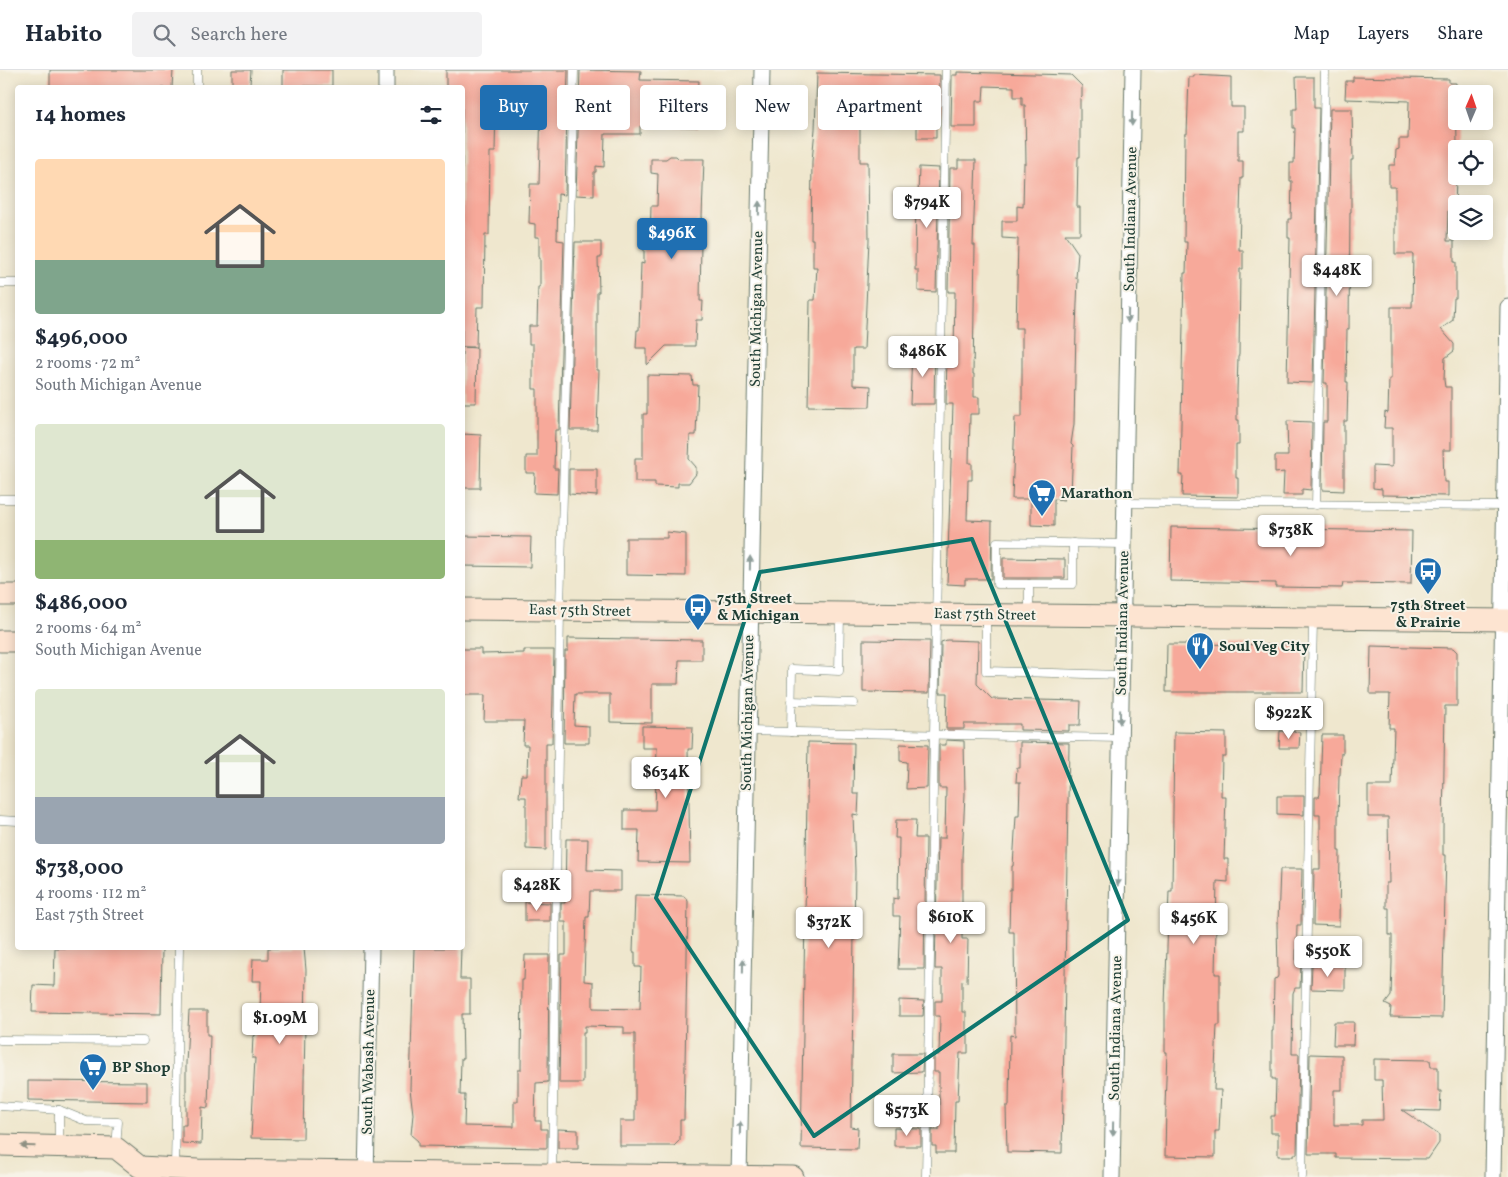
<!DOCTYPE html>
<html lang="en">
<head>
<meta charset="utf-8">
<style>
	body { margin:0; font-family:Vollkorn,serif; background:#f2f2f3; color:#1f2937; height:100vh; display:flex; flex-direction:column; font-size:19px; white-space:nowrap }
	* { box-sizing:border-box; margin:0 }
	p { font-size:16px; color:#747a83 }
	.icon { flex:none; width:28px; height:28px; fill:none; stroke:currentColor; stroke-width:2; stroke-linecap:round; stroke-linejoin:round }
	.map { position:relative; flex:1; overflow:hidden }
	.side { position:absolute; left:15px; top:15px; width:450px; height:865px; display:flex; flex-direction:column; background:#fff; border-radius:5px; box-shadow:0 2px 12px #0003 }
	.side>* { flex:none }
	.top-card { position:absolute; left:480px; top:15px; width:475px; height:45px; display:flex; gap:10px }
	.needle { width:32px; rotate:2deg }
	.buttons { position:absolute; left:1448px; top:15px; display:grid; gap:10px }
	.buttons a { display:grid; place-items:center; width:45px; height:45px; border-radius:5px; background:#fff; box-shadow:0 2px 12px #0003; font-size:25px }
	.price { position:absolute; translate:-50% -42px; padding:0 11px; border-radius:5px; background:#fff; color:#222; font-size:16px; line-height:32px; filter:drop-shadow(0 1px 2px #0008) }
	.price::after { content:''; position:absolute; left:50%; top:30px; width:15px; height:11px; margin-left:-8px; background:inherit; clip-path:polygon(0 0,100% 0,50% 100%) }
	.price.current { background:#1f6fb2; color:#fff }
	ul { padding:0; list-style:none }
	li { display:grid; align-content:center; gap:10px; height:265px; padding:0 20px }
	li span { display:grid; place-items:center; height:155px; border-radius:5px; color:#555 }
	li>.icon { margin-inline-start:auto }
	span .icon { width:90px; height:90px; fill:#fffc; stroke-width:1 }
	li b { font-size:21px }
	h2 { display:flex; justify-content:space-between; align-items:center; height:60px; padding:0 20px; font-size:21px }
	.pill { padding:0 18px; border-radius:5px; background:#fff; box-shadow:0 2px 12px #0003; font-size:18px; line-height:45px }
	.pill.current { background:#1f6fb2; color:#fff }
	header { display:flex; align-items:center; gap:30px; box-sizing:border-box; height:70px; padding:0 25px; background:#fff; border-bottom:1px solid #e0e1e3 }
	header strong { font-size:24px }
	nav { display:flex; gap:28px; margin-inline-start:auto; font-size:18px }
	.search { width:350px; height:45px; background:#f2f2f3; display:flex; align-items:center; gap:12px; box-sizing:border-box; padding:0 18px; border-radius:5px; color:#747a83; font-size:19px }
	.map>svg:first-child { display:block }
	.building { fill:#f7a99a }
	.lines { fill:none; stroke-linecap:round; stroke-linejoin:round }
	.lane-casing { stroke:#68786a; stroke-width:9 }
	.street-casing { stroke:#68786a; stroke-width:17 }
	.secondary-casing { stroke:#68786a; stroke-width:23 }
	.lane { stroke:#fff; stroke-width:8 }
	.street { stroke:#fff; stroke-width:15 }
	.secondary { stroke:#fde4d1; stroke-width:21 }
	.oneway { fill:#8f9e9a }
	.oneway2 { fill:#8e9082 }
	.marked { fill:none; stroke:#0f766e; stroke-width:4; stroke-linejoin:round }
	.labels { text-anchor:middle; stroke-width:4; stroke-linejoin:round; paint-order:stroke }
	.street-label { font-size:15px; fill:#1f3d34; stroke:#f7f3e8 }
	.poi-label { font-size:15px; font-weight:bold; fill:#1f3d34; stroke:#f7f3e8; text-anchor:start }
</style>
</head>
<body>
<header>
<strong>Habito</strong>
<div class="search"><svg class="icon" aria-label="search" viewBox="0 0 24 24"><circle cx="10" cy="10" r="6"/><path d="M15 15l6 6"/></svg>Search here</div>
<nav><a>Map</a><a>Layers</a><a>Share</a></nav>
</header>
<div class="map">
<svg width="1508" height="1107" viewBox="0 0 1508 1107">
	<rect width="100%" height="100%" fill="#f7f3e8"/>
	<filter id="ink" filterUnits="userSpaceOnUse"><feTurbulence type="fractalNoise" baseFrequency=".02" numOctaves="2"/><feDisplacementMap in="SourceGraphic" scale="10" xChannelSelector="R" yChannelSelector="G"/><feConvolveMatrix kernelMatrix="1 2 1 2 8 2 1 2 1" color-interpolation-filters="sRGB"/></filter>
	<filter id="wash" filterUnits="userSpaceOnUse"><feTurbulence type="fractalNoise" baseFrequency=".0096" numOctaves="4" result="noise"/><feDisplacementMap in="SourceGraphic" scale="20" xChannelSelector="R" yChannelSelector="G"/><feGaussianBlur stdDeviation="1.12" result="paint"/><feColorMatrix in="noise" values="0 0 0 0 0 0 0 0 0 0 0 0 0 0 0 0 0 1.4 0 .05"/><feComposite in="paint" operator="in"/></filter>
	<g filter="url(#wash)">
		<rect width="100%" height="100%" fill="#efe7ce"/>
		<g id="blocks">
			<g class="building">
				<path d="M50,0H173L172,18H50Z"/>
				<path d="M232,0H251L250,14H232Z"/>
				<rect x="283" y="0" width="49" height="16"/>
				<path d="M446,0H568L565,125L558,124L557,170L564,171L559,360H555L554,399H558L557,424L534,423L535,403H526V386H537V319H533V274H529V256H537L538,217H540V188H539V167H535V154L529,153L530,114H539L541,33H531V26H498V32H496L495,82H490L489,165H485L484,237H477L476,277H462V18H446Z"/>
				<path d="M580,0L641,1L640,10L699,11L698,25L714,26L713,42H698V57L640,56V64H605L604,97L596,96V102H594V126L576,125Z"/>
				<path d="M957,2L1071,5L1082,16V26L1080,28V87H1078L1077,137H1080V164H1065L1078,183L1076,208H1078L1076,259L1074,354L1071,374L1073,376L1071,423H1064V430L1054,429V456L1031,455V429H1012L1015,347H1022V258H1016L1018,169L1002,168V151H1017V136L1023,137L1024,93H1026L1025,35H1022V27H1014V17L984,16L983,31H976V57H951L952,5H957Z"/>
				<path d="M817,3L940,5L939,57H936V68H917V35H910V29H874V34H860V92H868L869,170L864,279H853V315L871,316L870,337L808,336L810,230H815L817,197H813V169H811L812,91L815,59Z"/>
				<path d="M1194,5L1231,7V37H1244V61H1238V91H1243V108H1241L1239,180H1243V199H1240L1239,285L1238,287L1237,321V350H1239V375H1236V408H1238V427L1182,426L1183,405H1180L1184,203H1186L1187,172H1184L1185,64H1187L1189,7H1194Z"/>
				<path d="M1296,7H1314V38H1319L1313,313L1287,312L1290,168H1288V149H1291L1292,111H1290V93H1294L1295,58H1293V39H1297Z"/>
				<path d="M1353,7L1449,9V13H1456L1457,75L1455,140H1448L1447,171H1454V192H1456V228H1454L1453,250L1441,259L1454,274V281L1445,288L1444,310L1445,317H1451V380H1443L1444,412H1448V426L1382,425V419L1373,418V396L1392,397V358H1384L1385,342L1388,343L1389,309H1391V237H1412L1413,184H1395V117H1389V95H1395L1396,80L1399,79V69H1408L1409,31L1345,29L1346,11H1353Z"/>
				<path d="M1330,39H1352L1353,90H1351V142H1350L1349,259H1347L1346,312H1348L1347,351H1344V421L1322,420L1323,352H1327V313H1324Z"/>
				<path d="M670,86H676L679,89H704L702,147L672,172L701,173L700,231H703L702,250H696L695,276H666L647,295V278H636L637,260H639L641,193L644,194V172H650L651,136H657L658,104L651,103V89H666Z"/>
				<path d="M958,90H976L973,175H975L973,304H974V327H979V344H970L969,393H972V410H968L967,450L992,451L991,509H965V515L947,514L953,334H946L947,282H954L955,222H948L950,98H958Z"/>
				<path d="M919,97L939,98L936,222L918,221V200H915L916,126H918Z"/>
				<path d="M575,172H601V188H598L599,222H597V300H599L597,360H570Z"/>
				<path d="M462,277L477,278L476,333H462Z"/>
				<path d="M912,281H935L934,334H910Z"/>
				<path d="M647,305L692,306L693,315H698L696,365H690L689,389L696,397V404L689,413H678V417L655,416V412H635V388H643V344H647Z"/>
				<path d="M1287,351L1312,352L1311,420L1302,419V425H1283L1284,402L1275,403V386H1288Z"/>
				<path d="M462,364L481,365L480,418H462Z"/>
				<path d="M569,399H597V426L569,424Z"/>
				<path d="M1171,457L1412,461L1411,514L1343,513L1342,518L1276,517V513L1170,511Z"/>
				<path d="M667,462L686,464V506L626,505V468H667Z"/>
				<path d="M462,466L531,467L530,497L462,496Z"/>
				<path d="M1003,488L1065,489V508H1003Z"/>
				<path d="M568,568L702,570V590H679L678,614H652V653L610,652V624H575L574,655L589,656V673H564L565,581H568Z"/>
				<path d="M863,570L930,571L929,623L863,622Z"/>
				<path d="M947,570L978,571L977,614L992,629L1081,631L1080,655H1069V661L1020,660V654H964V659H946L947,623H940L941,572Z"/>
				<path d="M1167,574L1304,575L1303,622H1166Z"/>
				<path d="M1371,576L1453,578L1457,582V636H1445L1443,759V785H1446L1442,948L1390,947L1391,937L1385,934L1391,926L1392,892V865H1389V838H1386V813H1389L1388,747H1368V716H1392L1394,658H1389L1390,624H1370Z"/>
				<path d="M462,579H481V584L524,583V580H554L552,673H546V780L526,779V727H519L521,705H527L528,675H523L524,651H484L485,625H462Z"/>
				<path d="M642,656L693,657L692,679H688L690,793L638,792L639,760H624V740H655L657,678H642Z"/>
				<path d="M1280,661L1300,662L1299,678H1279Z"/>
				<path d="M1174,662L1226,663V687H1222L1221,726H1226L1224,789H1228V812L1217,811L1215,904H1220V955H1217L1214,1020H1221L1219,1061H1215V1087L1165,1086L1166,1036H1165L1167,982H1165V935L1169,821H1172Z"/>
				<path d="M1322,665H1343V683H1341L1340,705H1339L1338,753V781H1340L1339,856L1313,855L1314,799H1320V745H1315V727H1319L1320,724Z"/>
				<path d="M946,670L964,671L965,724L962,787V869H968L967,912L962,911V942H966V965H968V983H960L958,1031H955L954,1083H936V1076H932V1060H939V1002H934V985H939L940,946H935V931H942V899H935L938,768H945L946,718H939V675H946Z"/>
				<path d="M808,672L854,673L853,724H859L858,745L853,744L855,801L851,1057L858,1058L857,1079L801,1078Z"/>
				<path d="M1020,672L1069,673L1062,1083L1007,1082L1006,1036H1009L1010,965L1015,966L1014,862H1009L1010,819H1012V796H1013L1016,746H1019L1020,712H1016L1017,698H1020Z"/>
				<path d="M900,674L928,675L927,718L906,719L907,692L900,691Z"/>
				<path d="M1277,726H1304V745L1277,744Z"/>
				<path d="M896,750H916L915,768H926L924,899H898L900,846H893V828L898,829L899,768H895Z"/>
				<path d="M566,769H588L587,800L621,801V821H590L589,847H586L584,911L593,912V938L640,939L641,897H635V882H633L635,825L684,826L688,831L684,1050H680V1070L674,1076H620V1051H635V964H624V957L585,956V963H583V1013H559L561,885H566V852H561V833H565Z"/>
				<path d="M1280,799H1302L1301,855H1297L1296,895H1301L1300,918H1295L1293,923L1292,984H1299L1297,1084H1294V1086H1278V1063H1271V1046H1275L1276,1009H1272V961H1273L1274,909L1277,908L1278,906L1277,852H1278Z"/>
				<path d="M525,832L550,833V851H525Z"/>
				<path d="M55,878H162L161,944L32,942L33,915L54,916Z"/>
				<path d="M268,878H304L306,900L303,1069L251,1068L255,988H252L253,966H255L256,940H260L261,911H252L253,889H268Z"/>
				<path d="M414,878H461L460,909H470V944H462L463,989H461L460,1025H465L464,1056L514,1057V1031H518V1000H521L522,910H524L525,885H549L548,1012L536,1013L535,1051H541V1059H547V1078L418,1076V1071L411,1065L413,1044L410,1019Z"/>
				<path d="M1312,895L1345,896V920L1311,919Z"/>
				<path d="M899,930L924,931L923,946H899Z"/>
				<path d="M189,941H207V965H210L208,1038L202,1037L201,1074L182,1073V1055H186V993Z"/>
				<path d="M1334,952H1354L1353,975H1333Z"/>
				<path d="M893,984H923L922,1002L893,1003Z"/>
				<path d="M1310,984L1342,985V1020H1334V1055H1362V1050H1383L1382,1010H1374V989L1430,990L1431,997H1438V1021H1441L1440,1041L1402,1040L1439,1065V1073L1428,1089L1336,1088V1084H1308Z"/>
				<path d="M28,1011L147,1012V1032L28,1030Z"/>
				<path d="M894,1058L921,1059V1076H894Z"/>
				<path d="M558,1059L578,1060V1078H558Z"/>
			</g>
		</g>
	</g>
	<g filter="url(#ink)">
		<use href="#blocks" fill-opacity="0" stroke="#68786a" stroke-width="1"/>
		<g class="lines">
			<g class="lane-casing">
				<g id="lane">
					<path d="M197,18V0"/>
					<path d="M0,213H18"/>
					<path d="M0,429H18"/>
					<path d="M1124,433L1507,436"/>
					<path d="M1316,435L1325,0"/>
					<path d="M1029,514H1073V473"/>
					<path d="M1029,545V514H997V472L1123,474"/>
					<path d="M986,546V601L1121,605"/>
					<path d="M791,631L854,633"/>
					<path d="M747,661L1120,668"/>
					<path d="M791,662L792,599L839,601L840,545"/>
					<path d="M0,750L18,751"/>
					<path d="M0,970L143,971"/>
					<path d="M0,1036L59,1040L86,1051L118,1052L116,1078"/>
					<path d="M59,1040V1075"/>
					<path d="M175,1098L179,878"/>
					<path d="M552,1103L560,539L574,0"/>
					<path d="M926,1107L946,0"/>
					<path d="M1302,1107L1313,550"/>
				</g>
			</g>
			<g class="street-casing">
				<g id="street">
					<path d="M386,18V0"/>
					<path d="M366,1107L371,878"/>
					<path d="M739,1107L762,0"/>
					<path d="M1112,1107L1133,0"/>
					<path d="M1493,1107L1508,237"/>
				</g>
			</g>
			<g class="secondary-casing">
				<g id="secondary">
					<path d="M0,525H18"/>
					<path d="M462,539L1508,550"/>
					<path d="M0,571H18"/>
					<path d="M0,1075L116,1078L140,1097L198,1100L793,1107"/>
				</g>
			</g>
			<use href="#lane" class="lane"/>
			<use href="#street" class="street"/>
			<use href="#secondary" class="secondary"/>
		</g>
		<defs><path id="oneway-solid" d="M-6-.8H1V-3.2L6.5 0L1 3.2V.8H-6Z" transform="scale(1.25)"/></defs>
		<g class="oneway">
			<use href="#oneway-solid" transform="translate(1132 49) rotate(91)"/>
			<use href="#oneway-solid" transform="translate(759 138) rotate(-89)"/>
			<use href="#oneway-solid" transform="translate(1128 246) rotate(91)"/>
			<use href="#oneway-solid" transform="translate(750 493) rotate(-89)"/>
			<use href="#oneway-solid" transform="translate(1120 647) rotate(91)"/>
			<use href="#oneway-solid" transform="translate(1118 809) rotate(91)"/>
			<use href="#oneway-solid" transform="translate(743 896) rotate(-89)"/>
			<use href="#oneway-solid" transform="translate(740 1058) rotate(-89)"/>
			<use href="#oneway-solid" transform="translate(1113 1059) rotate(91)"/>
		</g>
		<use class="oneway2" href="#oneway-solid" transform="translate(28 1076) rotate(-179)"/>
	</g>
	<path class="marked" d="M972,469L1128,850L814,1066L656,828L760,502Z"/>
	<defs>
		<g id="supermarket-pin" transform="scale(1.4375)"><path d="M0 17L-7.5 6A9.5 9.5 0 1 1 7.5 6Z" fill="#1f6fb2" stroke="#f7f3e8"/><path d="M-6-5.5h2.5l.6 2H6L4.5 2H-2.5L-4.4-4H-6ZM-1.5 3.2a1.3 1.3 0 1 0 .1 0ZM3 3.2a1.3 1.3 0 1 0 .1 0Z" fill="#fff"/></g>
		<g id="bus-pin" transform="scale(1.4375)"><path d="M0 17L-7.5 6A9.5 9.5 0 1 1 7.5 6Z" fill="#1f6fb2" stroke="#f7f3e8"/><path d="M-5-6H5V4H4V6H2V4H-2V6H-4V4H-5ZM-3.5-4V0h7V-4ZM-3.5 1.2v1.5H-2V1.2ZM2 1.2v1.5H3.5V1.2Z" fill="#fff"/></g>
		<g id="restaurant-pin" transform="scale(1.4375)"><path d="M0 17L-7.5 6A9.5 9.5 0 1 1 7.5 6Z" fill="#1f6fb2" stroke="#f7f3e8"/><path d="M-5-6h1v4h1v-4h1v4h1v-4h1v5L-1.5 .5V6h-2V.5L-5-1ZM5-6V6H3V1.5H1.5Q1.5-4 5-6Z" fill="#fff"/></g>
	</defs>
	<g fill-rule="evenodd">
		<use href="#supermarket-pin" x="1042" y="423"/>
		<use href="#bus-pin" x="1428" y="501"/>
		<use href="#bus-pin" x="698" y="537"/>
		<use href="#restaurant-pin" x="1200" y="576"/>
		<use href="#supermarket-pin" x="93" y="997"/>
	</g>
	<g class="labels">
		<g class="street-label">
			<text transform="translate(1130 149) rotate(-89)" y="5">South Indiana Avenue</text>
			<text transform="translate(756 239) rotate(-89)" y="5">South Michigan Avenue</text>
			<text transform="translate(580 540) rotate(1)" y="5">East 75th Street</text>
			<text transform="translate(985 544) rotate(1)" y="5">East 75th Street</text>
			<text transform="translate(1122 553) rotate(-89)" y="5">South Indiana Avenue</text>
			<text transform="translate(747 643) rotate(-89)" y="5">South Michigan Avenue</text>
			<text transform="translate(1115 958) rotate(-89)" y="5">South Indiana Avenue</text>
			<text transform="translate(368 992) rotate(-89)" y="5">South Wabash Avenue</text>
		</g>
		<g class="poi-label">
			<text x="1061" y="428">Marathon</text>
			<text x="717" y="533">75th Street<tspan x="717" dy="17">&amp; Michigan</tspan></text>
			<text x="1428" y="540" text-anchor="middle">75th Street<tspan x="1428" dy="17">&amp; Prairie</tspan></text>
			<text x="1219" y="581">Soul Veg City</text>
			<text x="112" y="1002">BP Shop</text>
		</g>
	</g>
</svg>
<div class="buttons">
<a><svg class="needle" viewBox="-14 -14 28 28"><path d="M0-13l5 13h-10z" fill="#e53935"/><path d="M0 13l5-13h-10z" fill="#747a83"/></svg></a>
<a><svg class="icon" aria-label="locate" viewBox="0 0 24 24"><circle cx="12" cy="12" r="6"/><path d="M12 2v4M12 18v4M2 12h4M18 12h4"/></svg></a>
<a><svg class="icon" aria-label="layers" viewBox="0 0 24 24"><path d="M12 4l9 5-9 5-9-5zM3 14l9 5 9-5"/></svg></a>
</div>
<b class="price" style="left:927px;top:159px">$794K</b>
<b class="price current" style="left:672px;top:190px">$496K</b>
<b class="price" style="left:1337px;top:227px">$448K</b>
<b class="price" style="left:923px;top:308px">$486K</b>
<b class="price" style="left:1291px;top:487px">$738K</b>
<b class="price" style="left:1289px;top:670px">$922K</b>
<b class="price" style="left:666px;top:729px">$634K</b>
<b class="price" style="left:537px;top:842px">$428K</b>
<b class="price" style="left:951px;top:874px">$610K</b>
<b class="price" style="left:1194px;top:875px">$456K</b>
<b class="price" style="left:829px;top:879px">$372K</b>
<b class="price" style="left:1328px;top:908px">$550K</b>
<b class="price" style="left:280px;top:975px">$1.09M</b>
<b class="price" style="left:907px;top:1067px">$573K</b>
<div class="top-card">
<a class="pill current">Buy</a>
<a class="pill">Rent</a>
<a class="pill">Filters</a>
<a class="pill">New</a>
<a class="pill">Apartment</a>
</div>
<section class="side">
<h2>14 homes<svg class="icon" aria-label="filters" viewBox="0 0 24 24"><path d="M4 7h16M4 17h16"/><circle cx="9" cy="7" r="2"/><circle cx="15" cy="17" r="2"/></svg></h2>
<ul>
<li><span style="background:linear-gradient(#ffd9b3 65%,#7fa58c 0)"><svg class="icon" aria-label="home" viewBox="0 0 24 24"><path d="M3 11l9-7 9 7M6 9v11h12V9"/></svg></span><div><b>$496,000</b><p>2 rooms · 72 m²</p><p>South Michigan Avenue</p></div></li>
<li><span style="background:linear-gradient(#dfe7d0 75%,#8fb573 0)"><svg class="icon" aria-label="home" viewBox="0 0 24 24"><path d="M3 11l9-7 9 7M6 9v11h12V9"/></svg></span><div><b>$486,000</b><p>2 rooms · 64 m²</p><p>South Michigan Avenue</p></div></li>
<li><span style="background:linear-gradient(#dfe7d0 70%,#9aa5b1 0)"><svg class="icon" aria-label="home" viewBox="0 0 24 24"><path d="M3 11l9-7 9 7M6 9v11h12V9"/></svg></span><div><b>$738,000</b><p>4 rooms · 112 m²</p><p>East 75th Street</p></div></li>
</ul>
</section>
</div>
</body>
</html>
